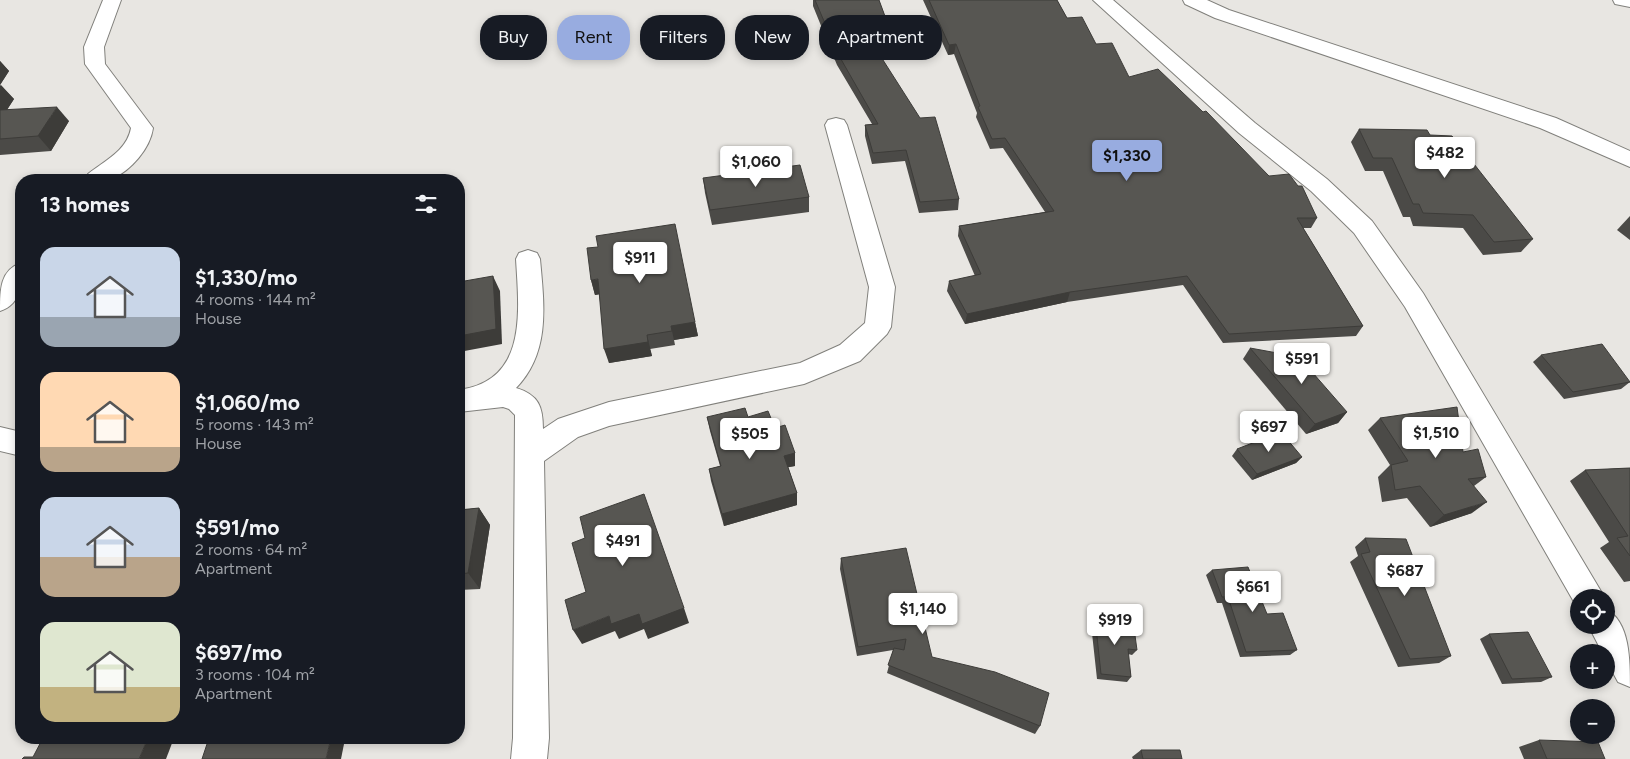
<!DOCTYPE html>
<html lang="en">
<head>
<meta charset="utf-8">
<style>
	body { margin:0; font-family:Figtree,sans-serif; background:#242831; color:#f1f3f6; height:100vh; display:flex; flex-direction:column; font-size:19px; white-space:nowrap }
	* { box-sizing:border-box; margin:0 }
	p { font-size:16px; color:#9ea1a6 }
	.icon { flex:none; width:28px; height:28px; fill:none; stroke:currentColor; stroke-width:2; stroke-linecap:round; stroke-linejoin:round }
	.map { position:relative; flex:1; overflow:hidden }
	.panel { position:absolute; left:15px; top:174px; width:450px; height:570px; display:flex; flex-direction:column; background:#171b24; border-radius:20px; box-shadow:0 2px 8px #0003 }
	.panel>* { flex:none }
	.hud { position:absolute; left:480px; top:15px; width:475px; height:45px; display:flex; gap:10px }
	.tools { position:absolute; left:1570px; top:589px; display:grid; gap:10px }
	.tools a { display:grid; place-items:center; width:45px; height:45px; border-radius:50%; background:#171b24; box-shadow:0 2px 8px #0003; font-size:25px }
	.price { position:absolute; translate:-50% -42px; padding:0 11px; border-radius:5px; background:#fff; color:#222; font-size:16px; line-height:32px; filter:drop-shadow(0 1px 2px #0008) }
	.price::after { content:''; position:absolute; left:50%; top:30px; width:15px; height:11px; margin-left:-8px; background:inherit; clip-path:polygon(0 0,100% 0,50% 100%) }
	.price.on { background:#98ace0; color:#111 }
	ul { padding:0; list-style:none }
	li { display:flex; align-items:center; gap:15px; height:125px; padding:0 25px }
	li span { display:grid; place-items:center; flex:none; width:140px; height:100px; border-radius:15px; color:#555 }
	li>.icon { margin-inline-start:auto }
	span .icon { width:60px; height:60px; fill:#fffc; stroke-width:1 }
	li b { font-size:21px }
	h2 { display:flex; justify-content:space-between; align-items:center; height:60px; padding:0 25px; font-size:21px }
	.tag { padding:0 18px; border-radius:20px; background:#171b24; box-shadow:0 2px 8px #0003; font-size:18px; line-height:45px }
	.tag.on { background:#98ace0; color:#111 }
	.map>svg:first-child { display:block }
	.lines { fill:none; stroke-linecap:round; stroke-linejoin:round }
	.street-casing { stroke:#81807c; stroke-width:2 }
	.street { fill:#fff; fill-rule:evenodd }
	.wall { fill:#4b4a47 }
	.shaded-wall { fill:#3d3c39 }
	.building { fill:#575652; stroke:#3d3c39 }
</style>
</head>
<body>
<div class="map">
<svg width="1630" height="759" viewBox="0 0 1630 759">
	<rect width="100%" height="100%" fill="#e8e6e2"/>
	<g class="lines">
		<g class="street-casing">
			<g id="street">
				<path d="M103,0H121L104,47L105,64L153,128C150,149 131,170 112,179C105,182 92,180 85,180L88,174C104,161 127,151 131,128L85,64L84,47Z"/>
				<path d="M1093,0H1113L1255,123L1327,179L1372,221L1423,293L1605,598H1579L1578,609L1405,307L1354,233L1311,191L1239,133Z"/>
				<path d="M1183,0H1207L1229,10L1556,118L1630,151V167L1540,128L1215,18L1185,4Z"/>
				<path d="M1613,0H1630V7L1615,4Z"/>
				<path d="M836,118L844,120L847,125L895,287L891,327L887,334L860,361L804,384L609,426L578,437L544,461L549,738L547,759H511L513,738L515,415L509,409L503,407L459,412V390C528,381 519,311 516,259L519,253L528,250L537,253L540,259C544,304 551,352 516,388C539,395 543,407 543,429L558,419L609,402L800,363L840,345L865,323L869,287L825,125L828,120Z"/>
				<path d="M21,263C22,282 22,304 0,311C0,290 0,270 21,263Z"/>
				<path d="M0,427L21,432V456L0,451Z"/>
				<path d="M1606,609C1630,622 1630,660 1630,687L1618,682L1606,660V652H1602L1588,625H1606Z"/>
			</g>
		</g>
		<use href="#street" class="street"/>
	</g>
	<g class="wall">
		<path d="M813,0H879L886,19L885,30L866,34L959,199L958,210L919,213L905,161L872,164L865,136V125L872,124L837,65L813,6Z"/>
		<path d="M923,0H1057L1067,18L1096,44L1129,77L1269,176L1317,218L1311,228H1303L1363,326L1356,336L1223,343L1183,285L1067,302L965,324L947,291L949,281L975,276L958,236L959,226L1045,212L1003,148L990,149L976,117L977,113L954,54L948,55Z"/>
		<path d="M0,61L9,71L0,85L14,99L7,110L69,121L51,151L0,155Z"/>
		<path d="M1359,129L1533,239L1521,252L1483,255L1463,228L1413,226L1410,217H1403L1383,171H1365L1351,142Z"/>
		<path d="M703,178L809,197V212L712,225L705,193Z"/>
		<path d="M1630,216V240L1617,230Z"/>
		<path d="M591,280L695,322L698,336L674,340L675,345L650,349L652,356L609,363L599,294L595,295Z"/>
		<path d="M1250,348L1347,412L1338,423L1306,434L1243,359Z"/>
		<path d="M1541,355L1630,382L1621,389L1564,399L1533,362Z"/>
		<path d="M707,417H748L775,428L795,453V466L788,467L797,493V505L724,526L711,481L709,469L720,466L710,431Z"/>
		<path d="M1380,418L1463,452L1486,477L1474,486L1472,513L1430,527L1407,498L1382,502L1378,477L1390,465L1368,430Z"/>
		<path d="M1237,449L1302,457L1296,463L1252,480L1232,456Z"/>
		<path d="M1630,468V581L1624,582L1600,548L1609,542L1570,481L1585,470Z"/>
		<path d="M459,508L460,510L479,508L490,525L480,589L459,590Z"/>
		<path d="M1365,538L1451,656L1439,663L1398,667L1350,562L1358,556L1355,547Z"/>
		<path d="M841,558L932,657L1040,726L1035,734L887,673L893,650L857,656L840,569Z"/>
		<path d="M1212,570L1267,614L1297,650L1290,655L1240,657L1222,603H1217L1206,575Z"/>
		<path d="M1095,618L1137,650L1132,655L1128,654L1131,677L1127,682L1097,679L1091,624Z"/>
		<path d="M1489,634L1552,677L1541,682L1502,684L1480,639Z"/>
		<path d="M209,738H369V742L344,744Z"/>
		<path d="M1539,740L1605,759H1524L1519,747Z"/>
		<path d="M1141,750L1182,759H1133L1132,757Z"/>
	</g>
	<g class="shaded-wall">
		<path d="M886,19L885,30L859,35L860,24Z"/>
		<path d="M956,44L954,54L948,55L949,45Z"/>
		<path d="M0,61L9,71L0,85Z"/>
		<path d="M1,85L14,99L0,120V86Z"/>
		<path d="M57,107L69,121L51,151L38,136Z"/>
		<path d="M493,276L500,291L502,344L459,352V336Z"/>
		<path d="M598,279L602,294L595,295L591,280Z"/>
		<path d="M1070,292L1067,302L965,324L967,314Z"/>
		<path d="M695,322L698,336L674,340L675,345L671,326Z"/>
		<path d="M647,335L652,356L609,363L604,349Z"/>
		<path d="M1347,412L1338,423L1306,434L1315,424Z"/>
		<path d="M795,453V466L784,468V456Z"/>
		<path d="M1302,457L1296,463L1252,480L1257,474Z"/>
		<path d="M797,493V505L724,526L722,514Z"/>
		<path d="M1487,502L1472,513L1430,527L1444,515Z"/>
		<path d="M479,508L490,525L480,589L468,573Z"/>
		<path d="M684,608L689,623L648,639L644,629L619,639L615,631L582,644L573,630L609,616L639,614Z"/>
		<path d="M148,738H174L166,759H139Z"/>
		<path d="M331,738H333L344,744L341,759H326Z"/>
		<path d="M362,738H369V742Z"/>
	</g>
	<g class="building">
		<path d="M815,0H879L886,19L860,24L920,118L935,117L959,199L920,202L906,150L873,153L865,125L878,124L838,54Z"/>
		<path d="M929,0H1057L1067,18L1082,17L1096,44L1112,43L1129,77L1158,69L1203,112L1206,111L1269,176L1289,174L1298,186H1302L1317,218H1297L1363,326L1229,334L1187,276L1070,292L967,314L949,281L981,274L959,226L1054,211L1005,138L992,139L978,107L980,106L956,44L949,45Z"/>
		<path d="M57,107L38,136L0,139V110Z"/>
		<path d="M1359,129L1427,130L1430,135L1452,136L1533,239L1494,242L1473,215L1423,213L1419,204H1413L1392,158H1373Z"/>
		<path d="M800,165L809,197L710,210L703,178Z"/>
		<path d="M675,224L695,322L671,326L672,331L647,335L648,342L604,349L598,279L591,280L587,248L598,247L596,236Z"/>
		<path d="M493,276L496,329L459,336V282Z"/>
		<path d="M1602,344L1630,382L1573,392L1541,355Z"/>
		<path d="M1250,348L1299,357L1347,412L1315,424Z"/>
		<path d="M1457,407L1463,452L1478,449L1486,477L1468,479L1487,502L1444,515L1420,486L1395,490L1391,465L1408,461L1380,418Z"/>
		<path d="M745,408L748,417L768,411L775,428L785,425L795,453L784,456L797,493L722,514L709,469L721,466L707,417Z"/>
		<path d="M1281,432L1302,457L1257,474L1237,449Z"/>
		<path d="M1630,468V556L1617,538L1628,536L1585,470Z"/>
		<path d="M644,494L684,608L642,624L639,614L611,624L609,616L573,630L565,600L586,592L572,543L585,538L580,517Z"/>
		<path d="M479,508L468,573L459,574V510Z"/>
		<path d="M1365,538L1406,539L1451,656L1410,659L1361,554L1370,552Z"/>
		<path d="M906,548L932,657L995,672L1049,693L1040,726L888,665L894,648L904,650L906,639L858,647L841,558Z"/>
		<path d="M1248,567L1267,614L1283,613L1297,650L1246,652L1228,597H1222L1212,570Z"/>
		<path d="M1095,618L1133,621L1137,650L1128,649L1131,677L1101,674Z"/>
		<path d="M1528,632L1552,677L1512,679L1489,634Z"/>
		<path d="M43,738H148L139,759H22L24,757H33Z"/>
		<path d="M209,738H331L326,759H202Z"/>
		<path d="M1539,740L1598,742L1605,759H1547Z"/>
		<path d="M1141,750H1180L1182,759H1143Z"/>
	</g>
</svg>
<div class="tools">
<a><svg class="icon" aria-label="locate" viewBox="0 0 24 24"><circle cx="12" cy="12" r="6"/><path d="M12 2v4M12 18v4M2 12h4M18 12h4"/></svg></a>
<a>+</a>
<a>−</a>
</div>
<b class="price" style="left:1445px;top:179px">$482</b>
<b class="price on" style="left:1127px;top:182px">$1,330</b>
<b class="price" style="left:756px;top:188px">$1,060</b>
<b class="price" style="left:640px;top:284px">$911</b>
<b class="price" style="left:1302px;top:385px">$591</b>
<b class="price" style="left:1269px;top:453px">$697</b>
<b class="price" style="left:1436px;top:459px">$1,510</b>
<b class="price" style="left:750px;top:460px">$505</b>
<b class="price" style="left:623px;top:567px">$491</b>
<b class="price" style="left:1405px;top:597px">$687</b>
<b class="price" style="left:1253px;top:613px">$661</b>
<b class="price" style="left:923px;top:635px">$1,140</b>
<b class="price" style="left:1115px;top:646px">$919</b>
<div class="hud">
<a class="tag">Buy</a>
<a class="tag on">Rent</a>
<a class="tag">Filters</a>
<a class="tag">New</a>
<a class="tag">Apartment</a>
</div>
<section class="panel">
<h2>13 homes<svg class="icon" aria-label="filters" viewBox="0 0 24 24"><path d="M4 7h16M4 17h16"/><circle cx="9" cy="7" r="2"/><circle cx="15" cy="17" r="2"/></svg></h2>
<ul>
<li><span style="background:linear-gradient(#c9d6e8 70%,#9aa5b1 0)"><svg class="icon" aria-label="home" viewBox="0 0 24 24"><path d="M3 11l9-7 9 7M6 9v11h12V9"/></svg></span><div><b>$1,330/mo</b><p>4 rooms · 144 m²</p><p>House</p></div></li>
<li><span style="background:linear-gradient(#ffd9b3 75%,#b9a48a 0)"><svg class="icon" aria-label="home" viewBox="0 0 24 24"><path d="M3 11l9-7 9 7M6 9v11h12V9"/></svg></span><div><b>$1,060/mo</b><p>5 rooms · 143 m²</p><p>House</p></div></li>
<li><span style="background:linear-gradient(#c9d6e8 60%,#b9a48a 0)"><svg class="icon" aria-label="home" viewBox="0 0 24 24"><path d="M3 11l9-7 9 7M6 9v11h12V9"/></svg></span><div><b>$591/mo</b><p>2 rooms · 64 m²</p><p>Apartment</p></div></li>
<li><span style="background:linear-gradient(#dfe7d0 65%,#c2b280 0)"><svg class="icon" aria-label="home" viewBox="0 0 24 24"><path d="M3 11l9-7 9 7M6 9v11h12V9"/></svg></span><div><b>$697/mo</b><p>3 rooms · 104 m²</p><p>Apartment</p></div></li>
</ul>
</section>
</div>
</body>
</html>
